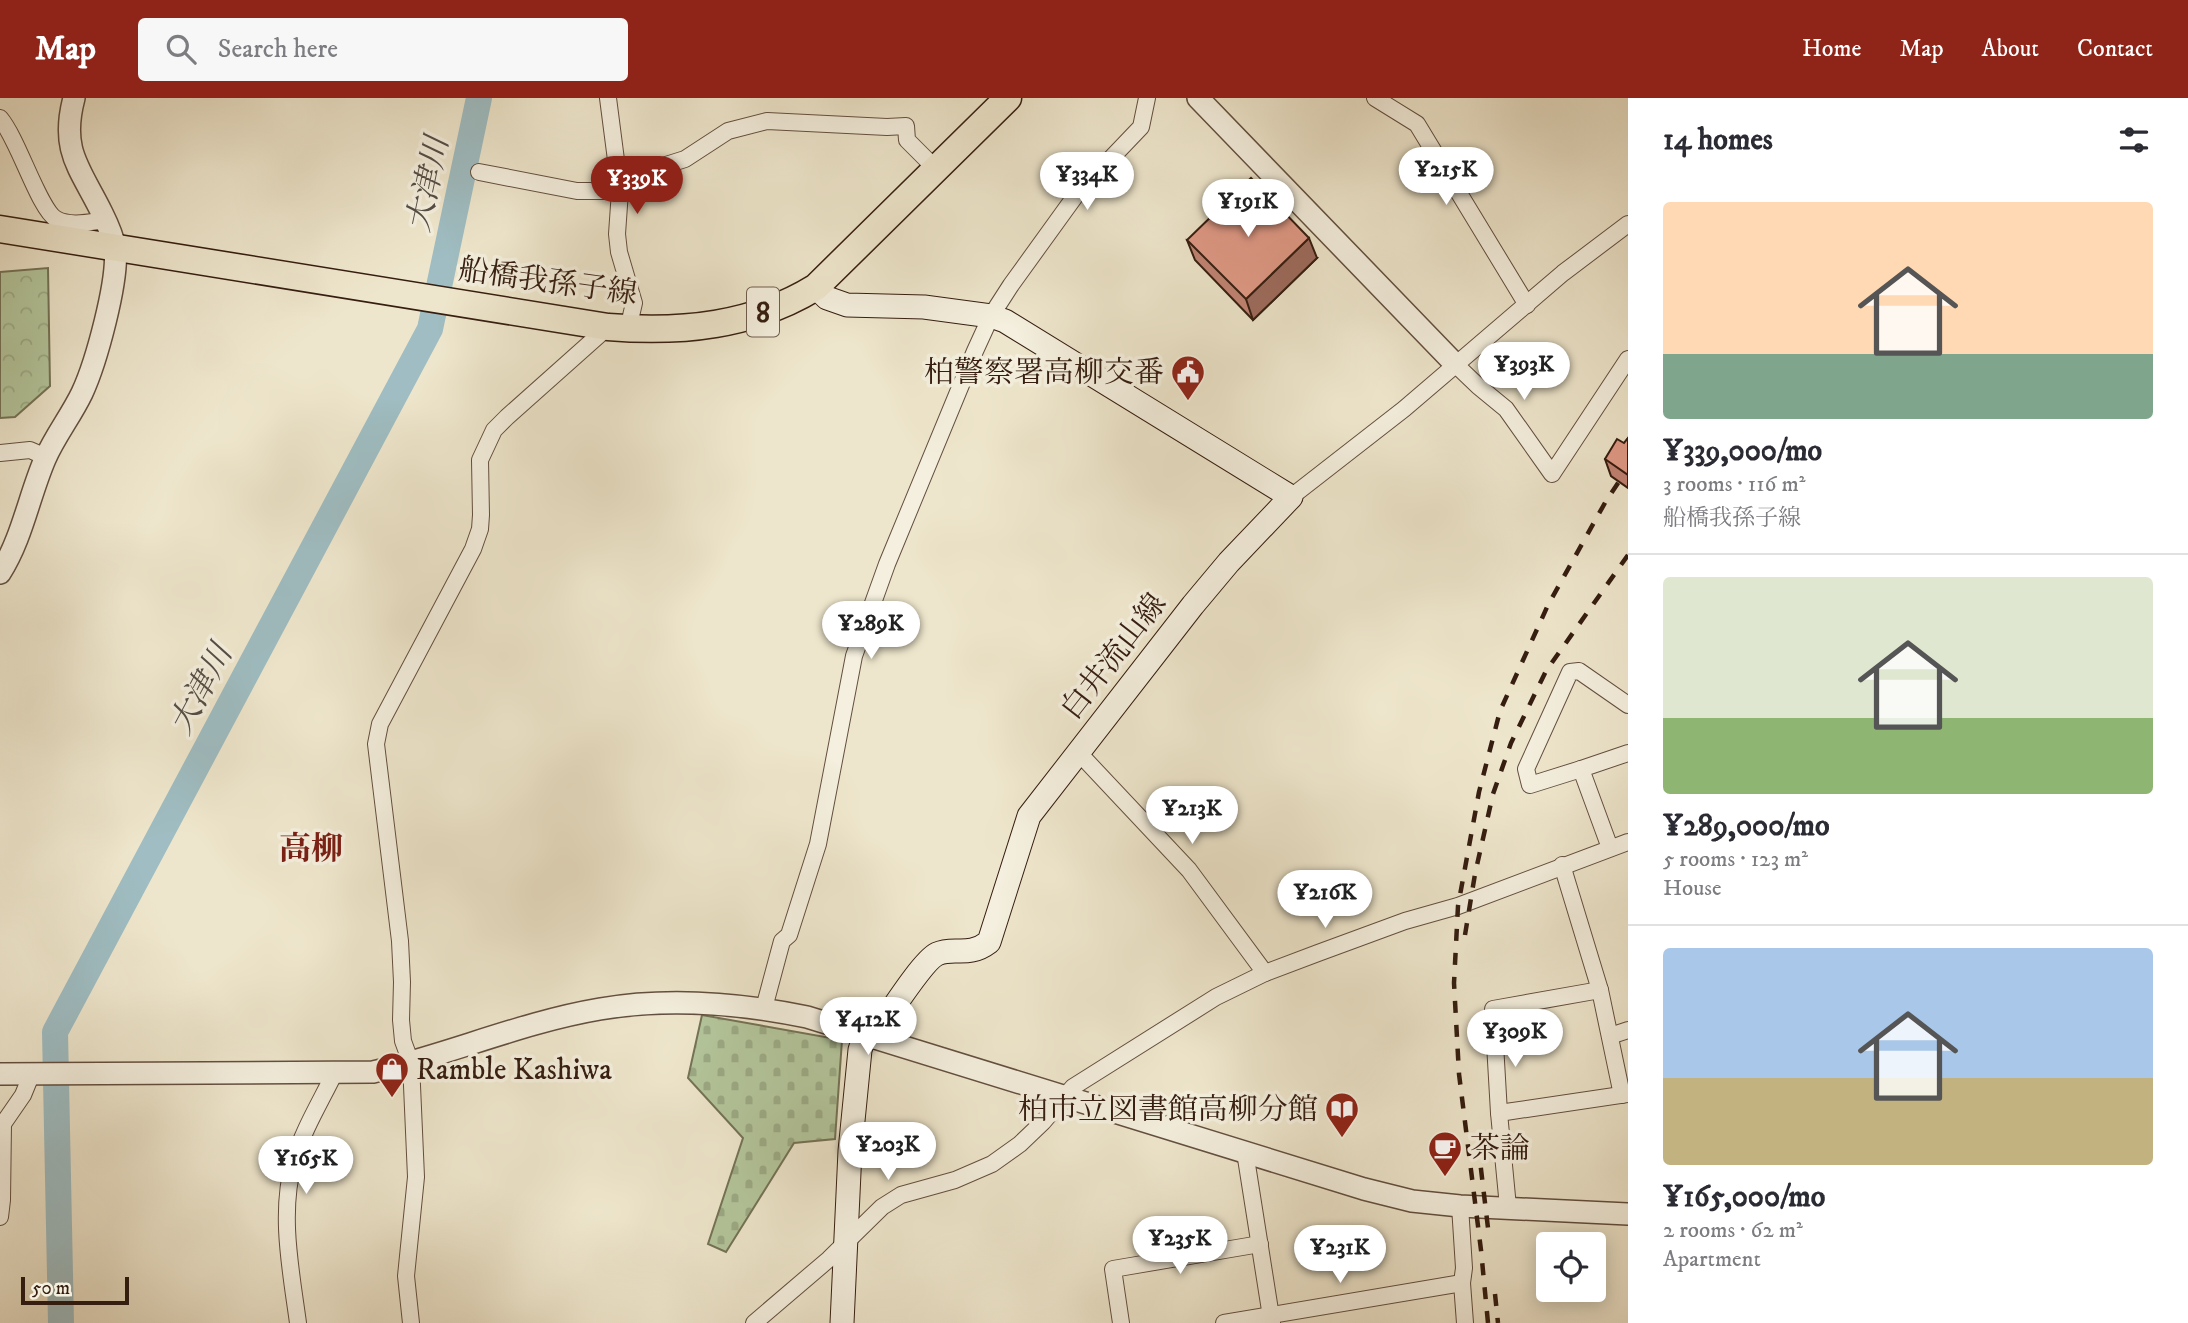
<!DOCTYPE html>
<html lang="en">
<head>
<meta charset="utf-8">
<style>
	body { margin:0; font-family:"IM FELL DW Pica","Noto Serif JP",serif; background:#f7f7f7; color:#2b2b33; height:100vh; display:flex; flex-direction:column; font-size:26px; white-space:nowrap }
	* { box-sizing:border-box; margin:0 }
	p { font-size:23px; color:#7c7c81 }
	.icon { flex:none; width:38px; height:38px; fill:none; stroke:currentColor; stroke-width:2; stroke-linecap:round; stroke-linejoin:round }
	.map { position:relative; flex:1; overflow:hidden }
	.drawer { display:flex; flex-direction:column; background:#fff; width:560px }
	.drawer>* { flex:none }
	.controls { position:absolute; left:1536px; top:1134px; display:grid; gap:14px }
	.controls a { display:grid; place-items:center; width:70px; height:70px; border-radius:7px; background:#fff; box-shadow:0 4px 18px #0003; font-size:35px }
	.scale { position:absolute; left:21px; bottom:18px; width:108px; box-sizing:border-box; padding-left:7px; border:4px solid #351d10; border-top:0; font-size:19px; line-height:24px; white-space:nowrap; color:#351d10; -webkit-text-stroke:5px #f4efde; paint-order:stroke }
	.price { position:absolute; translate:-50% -60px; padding:0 16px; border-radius:24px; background:#fff; color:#222; font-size:23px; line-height:46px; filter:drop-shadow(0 2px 4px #0008) }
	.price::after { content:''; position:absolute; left:50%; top:42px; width:21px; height:16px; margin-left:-10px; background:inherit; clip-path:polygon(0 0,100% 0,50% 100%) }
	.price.current { background:#8f2418; color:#fff }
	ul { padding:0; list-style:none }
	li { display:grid; align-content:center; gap:14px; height:371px; padding:0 35px }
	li+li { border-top:2px solid #e1e1e2 }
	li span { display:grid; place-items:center; height:217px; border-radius:7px; color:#555 }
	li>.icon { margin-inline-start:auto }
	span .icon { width:126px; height:126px; fill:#fffc; stroke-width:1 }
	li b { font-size:30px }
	h2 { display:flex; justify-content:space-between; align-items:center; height:84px; padding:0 35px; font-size:30px }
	header { display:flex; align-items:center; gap:42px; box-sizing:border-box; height:98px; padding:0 35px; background:#8f2418; color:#fff }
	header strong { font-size:33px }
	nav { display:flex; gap:38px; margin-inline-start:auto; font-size:24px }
	.search { width:490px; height:63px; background:#f7f7f7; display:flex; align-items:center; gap:18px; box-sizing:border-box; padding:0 24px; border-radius:7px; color:#7c7c81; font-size:26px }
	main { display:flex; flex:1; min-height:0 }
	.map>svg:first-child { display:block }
	.forest { fill:url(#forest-crowns); stroke:#747256; stroke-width:2 }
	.cemetery { fill:url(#cemetery-stones); stroke:#747256; stroke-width:2 }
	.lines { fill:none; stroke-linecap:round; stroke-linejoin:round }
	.river { stroke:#9fbdc2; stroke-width:26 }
	.minor-casing { stroke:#634f3f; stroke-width:18 }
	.tertiary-casing { stroke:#634f3f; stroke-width:24 }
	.secondary-casing { stroke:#351d10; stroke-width:25 }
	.primary-casing { stroke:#351d10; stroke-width:29 }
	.minor { stroke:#f4efde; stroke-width:16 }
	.tertiary { stroke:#f4efde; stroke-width:21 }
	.secondary { stroke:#f4efde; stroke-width:23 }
	.primary { stroke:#eee6cc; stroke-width:26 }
	.rail { stroke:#351d10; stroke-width:4.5; stroke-dasharray:12 12; stroke-linecap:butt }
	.wall { fill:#c28474; stroke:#351d10; stroke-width:2 }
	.shaded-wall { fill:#9e6c5e; stroke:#351d10; stroke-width:2 }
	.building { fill:#e19a87; stroke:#351d10; stroke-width:2 }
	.labels { text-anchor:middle; stroke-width:7; stroke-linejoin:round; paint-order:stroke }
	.shield { fill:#f4efde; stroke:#6e5c4e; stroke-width:2 }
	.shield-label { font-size:28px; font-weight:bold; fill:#351d10 }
	.street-label { font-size:30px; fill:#351d10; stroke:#f4efde }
	.poi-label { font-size:30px; fill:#351d10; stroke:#f4efde; text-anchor:end }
	.water-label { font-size:32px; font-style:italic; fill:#554d45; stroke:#f4efde }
	.neighbourhood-label { font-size:32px; font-weight:bold; fill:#7a1f14; stroke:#f4efde }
</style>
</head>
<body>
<header>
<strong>Map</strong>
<div class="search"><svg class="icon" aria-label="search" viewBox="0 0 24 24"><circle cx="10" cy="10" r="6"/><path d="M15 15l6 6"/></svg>Search here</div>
<nav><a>Home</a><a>Map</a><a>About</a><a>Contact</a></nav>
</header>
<main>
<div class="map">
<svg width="1628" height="1225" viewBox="0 0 1628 1225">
	<defs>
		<pattern id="forest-crowns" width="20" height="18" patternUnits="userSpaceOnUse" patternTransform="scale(1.75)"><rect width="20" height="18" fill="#b4c69c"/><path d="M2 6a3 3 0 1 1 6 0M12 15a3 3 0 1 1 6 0" fill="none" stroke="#9baa85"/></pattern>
		<pattern id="cemetery-stones" width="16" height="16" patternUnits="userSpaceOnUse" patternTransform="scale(1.75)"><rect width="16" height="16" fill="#b4c69c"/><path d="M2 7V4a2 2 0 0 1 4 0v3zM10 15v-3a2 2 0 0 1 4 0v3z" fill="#9baa85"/></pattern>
	</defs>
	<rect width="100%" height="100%" fill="#eee6cc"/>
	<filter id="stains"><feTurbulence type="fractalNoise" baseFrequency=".00286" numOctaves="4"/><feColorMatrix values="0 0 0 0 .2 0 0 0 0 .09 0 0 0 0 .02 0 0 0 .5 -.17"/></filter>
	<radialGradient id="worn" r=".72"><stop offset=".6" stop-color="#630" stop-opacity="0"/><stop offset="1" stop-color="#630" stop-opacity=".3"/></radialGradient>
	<path class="forest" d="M48,170L50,288L15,319L0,320V174Z"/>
	<path class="cemetery" d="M702,917L842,942L835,1041L794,1045L726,1154L708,1146L743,1040L688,980Z"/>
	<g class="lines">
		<path class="river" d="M61,1225L55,934L430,231L479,0"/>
		<g class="minor-casing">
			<g id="minor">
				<path d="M608,0L620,93L617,136L619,154L634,205L628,231"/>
				<path d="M1375,0L1417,26L1527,207"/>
				<path d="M0,20C18,41 39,111 56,121C70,129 90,124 105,122"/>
				<path d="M479,74L577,93H620"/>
				<path d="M618,78L644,74L685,61L728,33L767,23L887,29L906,28L907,42L935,70"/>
				<path d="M1455,266L1478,288L1506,311L1552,376L1628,261"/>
				<path d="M0,355L30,352L46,359"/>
				<path d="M1291,399L1404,311L1563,175L1628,126"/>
				<path d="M1078,654L1189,772L1265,875"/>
				<path d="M1581,671L1530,687L1526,671L1570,574L1579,573L1628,607"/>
				<path d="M1610,750L1581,671L1628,655"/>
				<path d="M1562,767L1600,892L1622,997"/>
				<path d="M764,910L782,843L789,837L818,746L854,558L887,466L975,253L991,218L1011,187L1076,97L1141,29L1147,0"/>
				<path d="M1610,938L1628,932"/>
				<path d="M1499,1015L1628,996"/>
				<path d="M1245,1054L1272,1225"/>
				<path d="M1460,1108L1464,1170L1462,1185L1465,1225"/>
				<path d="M1508,1109L1499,1015L1493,911L1600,892"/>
				<path d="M0,1119L2,1102L3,1026L23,997L32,975"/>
				<path d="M298,1225C291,1173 279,1115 294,1063C303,1032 321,1003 335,974"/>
				<path d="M411,1225L406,1178L416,1079L411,965L403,943L401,922L402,884L400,843L376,646L380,626L473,451L480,431L481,417L480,362L494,332L507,319L608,229"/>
				<path d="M754,1225L829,1161L882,1109L901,1097L955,1082L992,1066L1020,1046L1043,1024L1073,989L1216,899L1265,875L1318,855L1405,823L1458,808L1628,744"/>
				<path d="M1121,1225L1113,1171L1260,1146"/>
				<path d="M1224,1225L1462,1185"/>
			</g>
		</g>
		<g class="tertiary-casing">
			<g id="tertiary">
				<path d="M1198,0L1455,266"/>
				<path d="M0,475C22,441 29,398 45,361C55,338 71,318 82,295C96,265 119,182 115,150C113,138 107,125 102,115C80,70 60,53 74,0"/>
				<path d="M0,976L373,974C450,956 523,924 600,911C669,899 739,905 807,919L1364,1091L1412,1103L1460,1108L1628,1116"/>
			</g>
		</g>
		<g class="secondary-casing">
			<path id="secondary" d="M816,189L827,200L847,207L924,209L991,218L1005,223L1291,399L1229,464L1193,507L1029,718L989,844C968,860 954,848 937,856C922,863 885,923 873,939L865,937L860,952L850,1053L842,1225"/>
		</g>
		<g class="primary-casing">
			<path id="primary" d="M0,131L608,229C681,235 753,228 816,189L1008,0"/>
		</g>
		<use href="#minor" class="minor"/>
		<use href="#tertiary" class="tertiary"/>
		<use href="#secondary" class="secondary"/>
		<use href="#primary" class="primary"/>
		<g class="rail">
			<path d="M1465,837L1475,776L1493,696L1511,645L1546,573L1628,457"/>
			<path d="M1478,1046L1488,1130"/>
			<path d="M1495,1196L1498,1225"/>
			<path d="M1488,1225L1481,1152L1459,976L1454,885L1458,808L1479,694L1500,613L1548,507L1606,403L1628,370"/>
		</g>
	</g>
	<g class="wall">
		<path d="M1187,142L1317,160L1253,222L1195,162Z"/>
		<path d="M1628,340V390L1611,378L1605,361L1624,345Z"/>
	</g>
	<path class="shaded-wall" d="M1309,140L1317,160L1253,222L1246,201Z"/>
	<g class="building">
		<path d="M1251,80L1309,140L1246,201L1187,142Z"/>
		<path d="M1628,340V377L1605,361L1617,341L1624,345Z"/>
	</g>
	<defs>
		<g id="civic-pin" transform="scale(1.75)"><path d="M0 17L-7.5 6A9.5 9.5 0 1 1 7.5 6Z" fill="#8f2418" stroke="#f4efde"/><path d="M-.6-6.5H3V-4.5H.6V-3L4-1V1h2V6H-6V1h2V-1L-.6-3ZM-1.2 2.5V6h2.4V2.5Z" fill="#fff"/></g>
		<g id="shop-pin" transform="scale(1.75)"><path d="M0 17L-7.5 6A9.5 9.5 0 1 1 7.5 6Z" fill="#8f2418" stroke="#f4efde"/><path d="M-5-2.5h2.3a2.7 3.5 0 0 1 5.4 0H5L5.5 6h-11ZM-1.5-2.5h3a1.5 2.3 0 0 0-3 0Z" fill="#fff"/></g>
		<g id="library-pin" transform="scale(1.75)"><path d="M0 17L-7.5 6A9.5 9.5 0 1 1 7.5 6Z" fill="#8f2418" stroke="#f4efde"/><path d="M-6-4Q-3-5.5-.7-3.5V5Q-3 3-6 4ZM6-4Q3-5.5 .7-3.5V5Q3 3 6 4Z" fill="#fff"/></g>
		<g id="cafe-pin" transform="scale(1.75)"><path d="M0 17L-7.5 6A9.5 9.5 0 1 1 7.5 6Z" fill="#8f2418" stroke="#f4efde"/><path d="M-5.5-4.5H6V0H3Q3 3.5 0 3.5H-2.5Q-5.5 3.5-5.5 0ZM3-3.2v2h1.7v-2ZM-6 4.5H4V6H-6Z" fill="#fff"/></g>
	</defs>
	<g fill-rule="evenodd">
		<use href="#civic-pin" x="1188" y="274"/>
		<use href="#shop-pin" x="392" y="971"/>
		<use href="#library-pin" x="1342" y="1011"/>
		<use href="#cafe-pin" x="1445" y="1050"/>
	</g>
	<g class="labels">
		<rect class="shield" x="747" y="189.5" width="32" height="49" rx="5"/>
		<g class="shield-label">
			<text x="763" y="224">8</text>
		</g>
		<g class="street-label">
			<text transform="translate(548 183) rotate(8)" y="10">船橋我孫子線</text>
			<text transform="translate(1113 558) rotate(-52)" y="10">白井流山線</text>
		</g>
		<g class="poi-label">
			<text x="1164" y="284">柏警察署高柳交番</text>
			<text x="416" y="981" text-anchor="start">Ramble Kashiwa</text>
			<text x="1318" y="1021">柏市立図書館高柳分館</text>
			<text x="1470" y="1060" text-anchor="start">茶論</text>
		</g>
		<g class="water-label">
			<text transform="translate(427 86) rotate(-78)" y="11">大津川</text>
			<text transform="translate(200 591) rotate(-62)" y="11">大津川</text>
		</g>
		<g class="neighbourhood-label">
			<text x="311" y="761">高柳</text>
		</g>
	</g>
	<rect width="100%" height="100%" filter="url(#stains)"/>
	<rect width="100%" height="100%" fill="url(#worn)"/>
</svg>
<div class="controls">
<a><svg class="icon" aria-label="locate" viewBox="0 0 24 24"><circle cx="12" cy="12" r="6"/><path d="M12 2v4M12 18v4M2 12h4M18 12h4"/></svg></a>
</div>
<div class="scale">50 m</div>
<b class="price" style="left:1446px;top:109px">¥215K</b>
<b class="price" style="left:1087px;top:114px">¥334K</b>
<b class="price current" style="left:637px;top:118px">¥339K</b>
<b class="price" style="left:1248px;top:141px">¥191K</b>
<b class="price" style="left:1524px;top:304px">¥393K</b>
<b class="price" style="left:871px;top:563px">¥289K</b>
<b class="price" style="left:1192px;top:748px">¥213K</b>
<b class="price" style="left:1325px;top:832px">¥216K</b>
<b class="price" style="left:868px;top:959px">¥412K</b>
<b class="price" style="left:1515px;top:971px">¥309K</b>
<b class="price" style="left:888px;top:1084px">¥203K</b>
<b class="price" style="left:306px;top:1098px">¥165K</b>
<b class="price" style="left:1180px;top:1178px">¥235K</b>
<b class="price" style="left:1340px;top:1187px">¥231K</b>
</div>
<section class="drawer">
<h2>14 homes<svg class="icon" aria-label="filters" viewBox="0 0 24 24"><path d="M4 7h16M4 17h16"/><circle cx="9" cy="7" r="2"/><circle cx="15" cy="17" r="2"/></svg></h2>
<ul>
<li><span style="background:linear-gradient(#ffd9b3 70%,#7fa58c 0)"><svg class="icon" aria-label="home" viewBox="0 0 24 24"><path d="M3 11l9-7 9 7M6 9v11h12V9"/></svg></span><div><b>¥339,000/mo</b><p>3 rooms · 116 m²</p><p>船橋我孫子線</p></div></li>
<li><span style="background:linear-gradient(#dfe7d0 65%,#8fb573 0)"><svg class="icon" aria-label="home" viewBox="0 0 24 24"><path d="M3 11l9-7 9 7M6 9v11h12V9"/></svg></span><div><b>¥289,000/mo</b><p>5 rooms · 123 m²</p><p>House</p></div></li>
<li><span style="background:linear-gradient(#a9c7e8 60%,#c2b280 0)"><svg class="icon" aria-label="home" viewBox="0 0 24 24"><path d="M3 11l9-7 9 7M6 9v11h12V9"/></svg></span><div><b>¥165,000/mo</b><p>2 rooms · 62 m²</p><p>Apartment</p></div></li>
</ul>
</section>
</main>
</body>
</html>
